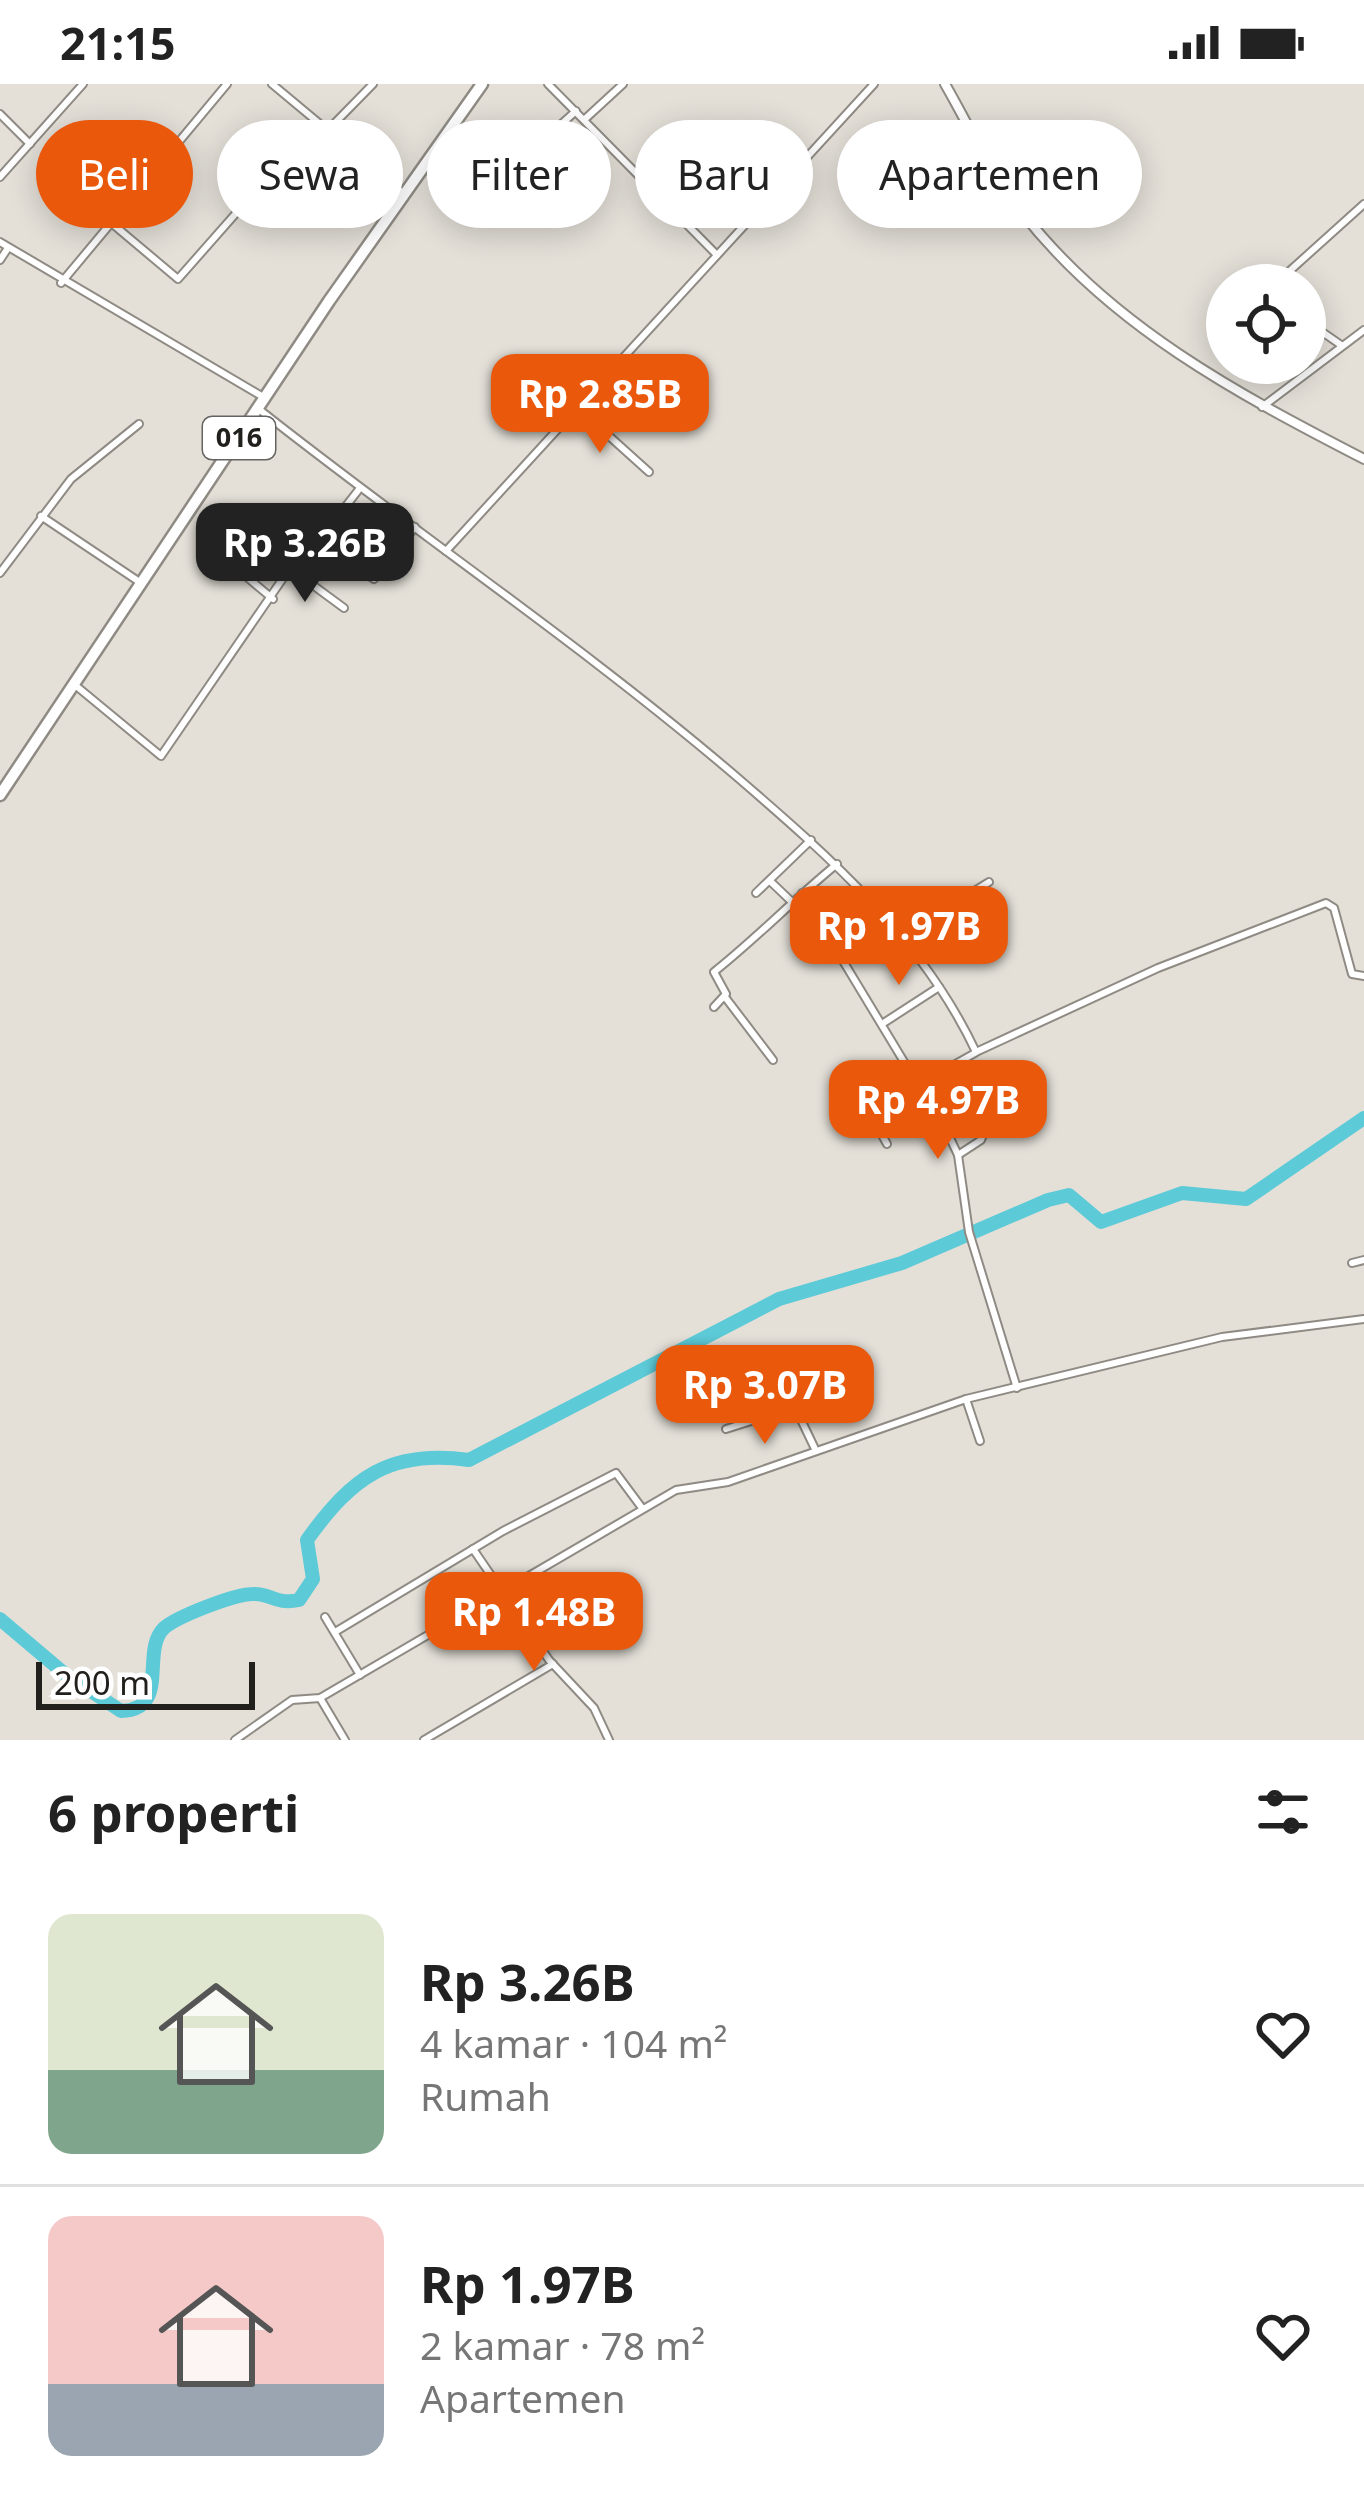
<!DOCTYPE html>
<html lang="id">
<head>
<meta charset="utf-8">
<style>
	body { margin:0; font-family:"Noto Sans",sans-serif; background:#f2f2f2; color:#222; height:100vh; display:flex; flex-direction:column; font-size:45px; white-space:nowrap }
	* { box-sizing:border-box; margin:0 }
	p { font-size:39px; color:#767676 }
	.icon { flex:none; width:66px; height:66px; fill:none; stroke:currentColor; stroke-width:2; stroke-linecap:round; stroke-linejoin:round }
	.map { position:relative; height:1656px; overflow:hidden }
	.details { display:flex; flex-direction:column; background:#fff; flex:1 }
	.details>* { flex:none }
	.guide { position:absolute; left:36px; top:36px; width:1293px; height:108px; display:flex; gap:24px }
	.controls { position:absolute; left:1206px; top:180px; display:grid; gap:24px }
	.controls a { display:grid; place-items:center; width:120px; height:120px; border-radius:50%; background:#fff; box-shadow:0 6px 30px #0003; font-size:60px }
	.scale { position:absolute; left:36px; bottom:30px; width:219px; box-sizing:border-box; padding-left:12px; border:6px solid #22201d; border-top:0; font-size:33px; line-height:42px; white-space:nowrap; color:#22201d; -webkit-text-stroke:9px #fff; paint-order:stroke }
	.price { position:absolute; translate:-50% -102px; padding:0 27px; border-radius:24px; background:#ea580c; color:#fff; font-size:39px; line-height:78px; filter:drop-shadow(0 3px 6px #0008) }
	.price::after { content:''; position:absolute; left:50%; top:72px; width:36px; height:27px; margin-left:-18px; background:inherit; clip-path:polygon(0 0,100% 0,50% 100%) }
	.price.active { background:#222; color:#fff }
	ul { padding:0; list-style:none }
	li { display:flex; align-items:center; gap:36px; height:300px; padding:0 48px }
	li+li { border-top:3px solid #e0e0e0 }
	li span { display:grid; place-items:center; flex:none; width:336px; height:240px; border-radius:24px; color:#555 }
	li>.icon { margin-inline-start:auto }
	span .icon { width:144px; height:144px; fill:#fffc; stroke-width:1 }
	li b { font-size:51px }
	h2 { display:flex; justify-content:space-between; align-items:center; height:144px; padding:0 48px; font-size:51px }
	.chip { padding:0 42px; border-radius:54px; background:#fff; box-shadow:0 6px 30px #0003; font-size:42px; line-height:108px }
	.chip.active { background:#ea580c; color:#fff }
	.status { display:flex; justify-content:space-between; align-items:center; height:84px; padding:0 60px; background:#fff; direction:ltr }
	.status svg { height:33px; fill:currentColor }
	.map>svg:first-child { display:block }
	.lines { fill:none; stroke-linecap:round; stroke-linejoin:round }
	.river { stroke:#5dcad7; stroke-width:14 }
	.minor-casing { stroke:#8f8b84; stroke-width:10 }
	.tertiary-casing { stroke:#8f8b84; stroke-width:12 }
	.primary-casing { stroke:#8f8b84; stroke-width:15 }
	.minor { stroke:#fff; stroke-width:6 }
	.tertiary { stroke:#fff; stroke-width:8 }
	.primary { stroke:#fff; stroke-width:10 }
	.labels { text-anchor:middle; stroke-width:10; stroke-linejoin:round; paint-order:stroke }
	.shield { fill:#fff; stroke:#646361; stroke-width:3 }
	.shield-label { font-size:27px; font-weight:bold; fill:#22201d }
</style>
</head>
<body>
<div class="status"><b>21:15</b><svg viewBox="0 0 49 12"><path d="M0 12V9h3v3zM5 12V6h3v6zM10 12V3h3v9zM15 12V0h3v12zM26 1h20v11H26zM47 4h2v5h-2z"/></svg></div>
<div class="map">
<svg width="1364" height="1656" viewBox="0 0 1364 1656">
	<rect width="100%" height="100%" fill="#e4e0d8"/>
	<g class="lines">
		<path class="river" d="M0,1535L65,1590L121,1627C171,1626 140,1567 164,1544C178,1532 235,1510 253,1510C271,1509 275,1521 299,1516L313,1495L307,1456C352,1393 390,1365 469,1376L779,1215L902,1179L1048,1116L1069,1111L1101,1138L1182,1109L1246,1115L1364,1034"/>
		<g class="minor-casing">
			<g id="minor">
				<path d="M272,0L404,110"/>
				<path d="M548,0L717,171"/>
				<path d="M0,30L30,60"/>
				<path d="M585,35L623,0"/>
				<path d="M327,47L373,0"/>
				<path d="M521,76L576,27"/>
				<path d="M0,93L83,0"/>
				<path d="M109,137L178,195L245,119L329,49"/>
				<path d="M0,158L265,314"/>
				<path d="M0,176L8,164"/>
				<path d="M61,199L227,0"/>
				<path d="M1274,201L1364,120"/>
				<path d="M1305,236L1341,261"/>
				<path d="M1262,323L1364,246"/>
				<path d="M579,325L649,388"/>
				<path d="M260,326C418,451 585,563 738,694C831,774 923,855 976,968L1158,884L1326,819L1334,824L1352,890L1364,892"/>
				<path d="M41,432L141,499"/>
				<path d="M318,458L360,404"/>
				<path d="M446,467L874,0"/>
				<path d="M291,485L344,524"/>
				<path d="M0,489L71,395L139,340"/>
				<path d="M248,494L273,515"/>
				<path d="M75,601L161,672L301,468L317,459L374,495L415,443"/>
				<path d="M770,797L793,819"/>
				<path d="M756,809L811,756"/>
				<path d="M802,809L918,1001L975,969"/>
				<path d="M901,852L989,798"/>
				<path d="M725,913L773,976"/>
				<path d="M714,923L726,910L714,888C758,853 794,815 837,780"/>
				<path d="M882,940L939,903"/>
				<path d="M952,984L986,1043L981,1056L958,1071"/>
				<path d="M924,999L958,1071L969,1148L1017,1304"/>
				<path d="M887,1060L877,1042L880,1029L918,1001"/>
				<path d="M1352,1179L1364,1176"/>
				<path d="M966,1315L980,1357"/>
				<path d="M726,1345L795,1323L816,1367"/>
				<path d="M473,1465L549,1576L594,1624L609,1656"/>
				<path d="M325,1533L360,1591"/>
				<path d="M335,1548L503,1447L616,1389L642,1424"/>
				<path d="M320,1614L345,1656"/>
				<path d="M235,1656L292,1616L320,1614L676,1406L728,1398L966,1315L1222,1253L1364,1235"/>
				<path d="M424,1656L553,1580"/>
			</g>
		</g>
		<g class="tertiary-casing">
			<path id="tertiary" d="M945,0C969,42 991,89 1021,127C1110,242 1238,310 1364,375"/>
		</g>
		<g class="primary-casing">
			<path id="primary" d="M0,711L329,217L482,0"/>
		</g>
		<use href="#minor" class="minor"/>
		<use href="#tertiary" class="tertiary"/>
		<use href="#primary" class="primary"/>
	</g>
	<g class="labels">
		<rect class="shield" x="203" y="333" width="72" height="42" rx="9"/>
		<g class="shield-label">
			<text x="239" y="363">016</text>
		</g>
	</g>
</svg>
<div class="controls">
<a><svg class="icon" aria-label="locate" viewBox="0 0 24 24"><circle cx="12" cy="12" r="6"/><path d="M12 2v4M12 18v4M2 12h4M18 12h4"/></svg></a>
</div>
<div class="scale">200 m</div>
<b class="price" style="left:600px;top:372px">Rp 2.85B</b>
<b class="price active" style="left:305px;top:521px">Rp 3.26B</b>
<b class="price" style="left:899px;top:904px">Rp 1.97B</b>
<b class="price" style="left:938px;top:1078px">Rp 4.97B</b>
<b class="price" style="left:765px;top:1363px">Rp 3.07B</b>
<b class="price" style="left:534px;top:1590px">Rp 1.48B</b>
<div class="guide">
<a class="chip active">Beli</a>
<a class="chip">Sewa</a>
<a class="chip">Filter</a>
<a class="chip">Baru</a>
<a class="chip">Apartemen</a>
</div>
</div>
<section class="details">
<h2>6 properti<svg class="icon" aria-label="filters" viewBox="0 0 24 24"><path d="M4 7h16M4 17h16"/><circle cx="9" cy="7" r="2"/><circle cx="15" cy="17" r="2"/></svg></h2>
<ul>
<li><span style="background:linear-gradient(#dfe7d0 65%,#7fa58c 0)"><svg class="icon" aria-label="home" viewBox="0 0 24 24"><path d="M3 11l9-7 9 7M6 9v11h12V9"/></svg></span><div><b>Rp 3.26B</b><p>4 kamar · 104 m²</p><p>Rumah</p></div><svg class="icon" aria-label="heart" viewBox="0 0 24 24"><path d="M12 20l-8-8c-3-5 5-10 8-4 3-6 11-1 8 4z"/></svg></li>
<li><span style="background:linear-gradient(#f6c9c9 70%,#9aa5b1 0)"><svg class="icon" aria-label="home" viewBox="0 0 24 24"><path d="M3 11l9-7 9 7M6 9v11h12V9"/></svg></span><div><b>Rp 1.97B</b><p>2 kamar · 78 m²</p><p>Apartemen</p></div><svg class="icon" aria-label="heart" viewBox="0 0 24 24"><path d="M12 20l-8-8c-3-5 5-10 8-4 3-6 11-1 8 4z"/></svg></li>
</ul>
</section>
</body>
</html>
